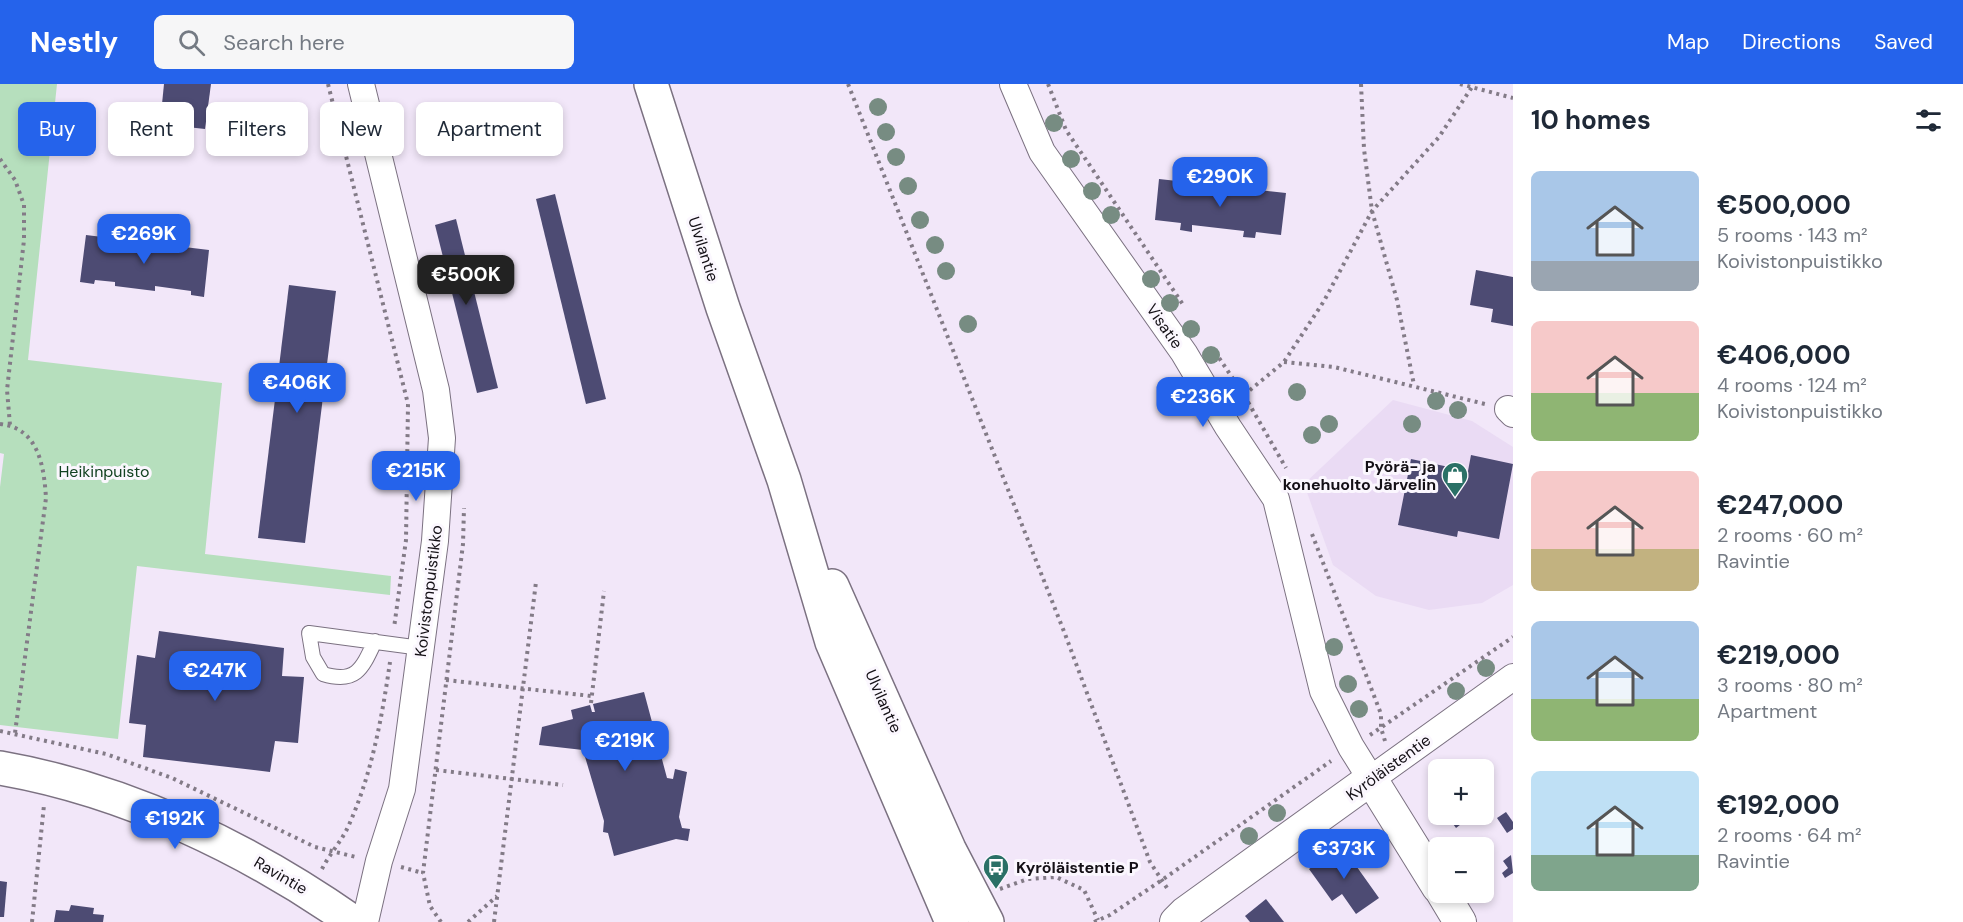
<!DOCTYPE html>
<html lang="en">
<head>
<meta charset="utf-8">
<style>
	body { margin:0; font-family:"DM Sans",sans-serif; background:#f6f6f7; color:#1f2937; height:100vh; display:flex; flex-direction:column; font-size:22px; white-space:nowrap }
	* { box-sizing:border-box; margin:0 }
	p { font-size:20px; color:#747a83 }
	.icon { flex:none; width:33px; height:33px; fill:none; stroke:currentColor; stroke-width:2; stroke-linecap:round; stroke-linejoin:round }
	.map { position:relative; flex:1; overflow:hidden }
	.drawer { display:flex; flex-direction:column; background:#fff; width:450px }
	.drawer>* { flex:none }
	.guide { position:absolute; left:18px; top:18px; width:570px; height:54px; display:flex; gap:12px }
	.tools { position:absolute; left:1428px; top:675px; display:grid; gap:12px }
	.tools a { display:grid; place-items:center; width:66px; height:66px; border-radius:9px; background:#fff; box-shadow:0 3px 9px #0003; font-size:30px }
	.price { position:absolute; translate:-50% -51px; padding:0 14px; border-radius:12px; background:#2563eb; color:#fff; font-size:20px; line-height:39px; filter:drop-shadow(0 2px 3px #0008) }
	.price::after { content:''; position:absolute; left:50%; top:36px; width:18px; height:14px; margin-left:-9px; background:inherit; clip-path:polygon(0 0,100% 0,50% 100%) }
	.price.on { background:#222; color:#fff }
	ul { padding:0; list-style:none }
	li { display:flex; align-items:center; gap:18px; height:150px; padding:0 18px }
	li span { display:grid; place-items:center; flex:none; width:168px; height:120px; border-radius:9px; color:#555 }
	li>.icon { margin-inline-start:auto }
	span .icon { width:72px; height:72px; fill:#fffc; stroke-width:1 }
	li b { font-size:26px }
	h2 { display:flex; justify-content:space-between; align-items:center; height:72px; padding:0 18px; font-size:26px }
	.pill { padding:0 21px; border-radius:9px; background:#fff; box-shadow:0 3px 9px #0003; font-size:21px; line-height:54px }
	.pill.on { background:#2563eb; color:#fff }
	header { display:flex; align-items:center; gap:36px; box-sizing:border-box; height:84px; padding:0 30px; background:#2563eb; color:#fff }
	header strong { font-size:28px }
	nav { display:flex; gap:33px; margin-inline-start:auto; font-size:21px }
	.search { width:420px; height:54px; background:#f6f6f7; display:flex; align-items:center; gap:15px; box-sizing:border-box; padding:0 21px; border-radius:9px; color:#747a83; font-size:22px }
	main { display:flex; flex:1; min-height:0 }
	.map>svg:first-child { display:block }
	.built { fill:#eadbf4 }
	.green { fill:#b6dfbd }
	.building { fill:#4d4b73 }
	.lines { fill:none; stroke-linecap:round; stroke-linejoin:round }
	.service-casing { stroke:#7b7181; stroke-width:16 }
	.minor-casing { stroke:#7b7181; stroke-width:28 }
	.tertiary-casing { stroke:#7b7181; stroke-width:34 }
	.secondary-casing { stroke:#7b7181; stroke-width:36 }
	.primary-casing { stroke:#7b7181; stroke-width:36 }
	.path { stroke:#837b87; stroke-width:4; stroke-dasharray:3 4.5; stroke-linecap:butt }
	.service { stroke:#fff; stroke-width:14 }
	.minor { stroke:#fff; stroke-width:26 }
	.tertiary { stroke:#fff; stroke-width:32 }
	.secondary { stroke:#fff; stroke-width:33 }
	.primary { stroke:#fff; stroke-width:33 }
	.tree { fill:#778c82 }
	.labels { text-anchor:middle; stroke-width:6; stroke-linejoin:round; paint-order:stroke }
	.street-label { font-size:16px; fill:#141016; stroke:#fbf7fe }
	.poi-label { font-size:16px; font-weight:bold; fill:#141016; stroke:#fbf7fe; text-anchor:end }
	.park-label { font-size:16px; fill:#124221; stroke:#fbf7fe }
</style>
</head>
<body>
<header>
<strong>Nestly</strong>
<div class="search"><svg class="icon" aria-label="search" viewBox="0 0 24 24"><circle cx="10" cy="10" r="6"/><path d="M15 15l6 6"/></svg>Search here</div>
<nav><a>Map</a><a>Directions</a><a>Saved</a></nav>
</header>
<main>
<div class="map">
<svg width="1513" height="838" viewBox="0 0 1513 838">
	<rect width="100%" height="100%" fill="#f2e7f9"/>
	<path class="built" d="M1393,316L1472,337L1513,363V501L1482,519L1429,526L1376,512L1333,481L1304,400Z"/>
	<path class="green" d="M0,0H57L28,276L222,299L205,470L391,492L390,511L137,482L118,655L0,641V403L4,370L0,369Z"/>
	<g class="building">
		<path d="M164,0H211L205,45L160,40Z"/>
		<path d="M1159,95L1286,109L1281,151L1256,148L1255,154L1243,153L1244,147L1192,141V148L1180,146L1181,139L1155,136Z"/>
		<path d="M555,110L606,315L586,320L536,115Z"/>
		<path d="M456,135L498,304L477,309L435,141Z"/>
		<path d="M86,151L209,166L204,213L191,211V207L155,202V207L115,202V198L95,196L94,200L80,198Z"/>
		<path d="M1476,186L1513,193V242L1491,238L1493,225L1470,221Z"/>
		<path d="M289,201L336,207L305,459L258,454Z"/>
		<path d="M1471,371L1513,380L1499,455L1458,447L1457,453L1398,441L1411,375L1468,387Z"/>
		<path d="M159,547L284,564L282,592L304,593L298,659L275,657L270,688L143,673L146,641L129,639L137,571L155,574Z"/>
		<path d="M644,608L667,694L673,695L675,685L687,688L679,733L682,744L690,745L688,757L676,755L614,772L608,749L603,748L604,737L583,666L539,661L542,643L573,635L571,626L590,621L592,628H595L593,620Z"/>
		<path d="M1506,728L1513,738V745L1507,749L1497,734Z"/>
		<path d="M1446,730H1474L1456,744Z"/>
		<path d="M1342,762L1379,814L1356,830L1342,810L1332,817L1309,785Z"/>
		<path d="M1511,771L1513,789L1505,794L1502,789L1508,784L1503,777Z"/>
		<path d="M0,797L7,798L4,833H0Z"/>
		<path d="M1266,815L1284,838H1250L1245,832Z"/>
		<path d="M71,821L94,824L93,830L104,831L103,838H54L56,826L69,827Z"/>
	</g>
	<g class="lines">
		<g class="service-casing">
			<path id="service" d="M375,557C362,585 356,600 323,590L313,573L309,549L421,564"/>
		</g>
		<g class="minor-casing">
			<g id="minor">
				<path d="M361,0L436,306L442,354L435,457L402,705L379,777L365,838"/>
				<path d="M1013,0L1042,68L1184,269L1228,343L1276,415L1323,607L1351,663L1371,695L1513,593"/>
				<path d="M1508,325L1513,330"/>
			</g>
		</g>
		<g class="tertiary-casing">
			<g id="tertiary">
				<path d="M1442,808L1460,838"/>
				<path d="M1176,838L1185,829L1371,695L1438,803"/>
			</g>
		</g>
		<g class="secondary-casing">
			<path id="secondary" d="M0,684C127,706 249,765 353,838"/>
		</g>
		<g class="primary-casing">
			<g id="primary">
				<path d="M651,0L723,224L784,396L832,558L952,838"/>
				<path d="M832,502L949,765L987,838"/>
			</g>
		</g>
		<g class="path">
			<path d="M328,0L408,320L406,456L394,544"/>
			<path d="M848,0L1065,550L1150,778L1169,807"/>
			<path d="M1048,0L1066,46L1184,222"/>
			<path d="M1361,0L1364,65L1372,127L1397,216L1414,301"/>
			<path d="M1460,0L1513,14"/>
			<path d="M0,75L15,96L24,121V156L7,306L10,341"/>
			<path d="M1215,268L1244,311L1286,384"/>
			<path d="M1284,278L1334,283L1485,320"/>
			<path d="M1244,311L1284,278L1324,217L1372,127L1439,53L1474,0"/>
			<path d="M1181,317L1188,330"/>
			<path d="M0,340C39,344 44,383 46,414L15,649"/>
			<path d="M1312,450L1381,630V644L1385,657"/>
			<path d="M446,596L591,612"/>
			<path d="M591,619L604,507"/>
			<path d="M0,647L106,670L172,694L315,763L356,773"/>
			<path d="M1370,651L1513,553"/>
			<path d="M436,686L563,701"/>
			<path d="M401,783L423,789"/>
			<path d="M322,785C329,771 340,759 347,745C371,694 382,634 390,578"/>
			<path d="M1000,805L1028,795L1056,793L1084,806L1098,836"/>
			<path d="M32,838L44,721"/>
			<path d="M441,838L430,822L423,789L463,460L464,424"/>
			<path d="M468,838L497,812"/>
			<path d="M494,838L536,498"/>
			<path d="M1094,838L1110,831L1162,796L1331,677"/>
		</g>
		<use href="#service" class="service"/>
		<use href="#minor" class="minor"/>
		<use href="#tertiary" class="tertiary"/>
		<use href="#secondary" class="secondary"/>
		<use href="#primary" class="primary"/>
	</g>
	<g class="tree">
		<circle cx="878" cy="23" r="9"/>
		<circle cx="1054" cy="39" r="9"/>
		<circle cx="886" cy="48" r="9"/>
		<circle cx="896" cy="73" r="9"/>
		<circle cx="1071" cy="75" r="9"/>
		<circle cx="908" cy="102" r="9"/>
		<circle cx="1092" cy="107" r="9"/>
		<circle cx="1111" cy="131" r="9"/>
		<circle cx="920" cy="136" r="9"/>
		<circle cx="935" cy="161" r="9"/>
		<circle cx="946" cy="187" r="9"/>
		<circle cx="1151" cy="195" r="9"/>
		<circle cx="1170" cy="219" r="9"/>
		<circle cx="968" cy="240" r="9"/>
		<circle cx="1191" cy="245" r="9"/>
		<circle cx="1211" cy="271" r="9"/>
		<circle cx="1297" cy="308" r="9"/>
		<circle cx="1436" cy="317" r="9"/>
		<circle cx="1458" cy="326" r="9"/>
		<circle cx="1329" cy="340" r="9"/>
		<circle cx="1412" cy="340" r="9"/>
		<circle cx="1312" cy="351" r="9"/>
		<circle cx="1334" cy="563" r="9"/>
		<circle cx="1486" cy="584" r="9"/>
		<circle cx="1348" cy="600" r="9"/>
		<circle cx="1456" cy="607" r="9"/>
		<circle cx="1359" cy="625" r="9"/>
		<circle cx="1277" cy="729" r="9"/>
		<circle cx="1249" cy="752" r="9"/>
	</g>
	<defs>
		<g id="shop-pin" transform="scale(1.35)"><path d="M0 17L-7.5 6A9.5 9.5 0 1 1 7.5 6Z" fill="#2a7066" stroke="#fbf7fe"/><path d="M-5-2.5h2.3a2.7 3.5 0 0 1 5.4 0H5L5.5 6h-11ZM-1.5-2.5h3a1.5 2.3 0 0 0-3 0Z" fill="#fff"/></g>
		<g id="bus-pin" transform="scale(1.35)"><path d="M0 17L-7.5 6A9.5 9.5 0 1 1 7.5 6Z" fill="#2a7066" stroke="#fbf7fe"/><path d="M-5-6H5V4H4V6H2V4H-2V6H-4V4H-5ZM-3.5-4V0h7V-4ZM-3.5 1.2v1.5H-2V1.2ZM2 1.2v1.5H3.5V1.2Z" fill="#fff"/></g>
	</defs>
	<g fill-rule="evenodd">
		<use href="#shop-pin" x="1455" y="391"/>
		<use href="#bus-pin" x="996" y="783"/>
	</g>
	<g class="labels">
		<g class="street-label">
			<text transform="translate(704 165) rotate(72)" y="6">Ulvilantie</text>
			<text transform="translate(1165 242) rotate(55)" y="6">Visatie</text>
			<text transform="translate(428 507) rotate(-83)" y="6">Koivistonpuistikko</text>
			<text transform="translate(884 617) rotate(66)" y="6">Ulvilantie</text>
			<text transform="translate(1388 683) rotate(-36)" y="6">Kyröläistentie</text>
			<text transform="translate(281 791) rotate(30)" y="6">Ravintie</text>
		</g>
		<g class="poi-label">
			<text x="1436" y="388">Pyörä- ja<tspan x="1436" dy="18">konehuolto Järvelin</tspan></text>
			<text x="1016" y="789" text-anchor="start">Kyröläistentie P</text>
		</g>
		<g class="park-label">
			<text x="104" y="393">Heikinpuisto</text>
		</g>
	</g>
</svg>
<div class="tools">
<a>+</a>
<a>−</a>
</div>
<b class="price" style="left:1220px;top:124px">€290K</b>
<b class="price" style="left:144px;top:181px">€269K</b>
<b class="price on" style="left:466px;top:222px">€500K</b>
<b class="price" style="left:297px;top:330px">€406K</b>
<b class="price" style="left:1203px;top:344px">€236K</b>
<b class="price" style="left:416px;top:418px">€215K</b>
<b class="price" style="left:215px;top:618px">€247K</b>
<b class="price" style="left:625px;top:688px">€219K</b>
<b class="price" style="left:175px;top:766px">€192K</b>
<b class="price" style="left:1344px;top:796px">€373K</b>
<div class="guide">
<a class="pill on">Buy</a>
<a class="pill">Rent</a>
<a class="pill">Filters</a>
<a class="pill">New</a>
<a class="pill">Apartment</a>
</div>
</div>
<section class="drawer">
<h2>10 homes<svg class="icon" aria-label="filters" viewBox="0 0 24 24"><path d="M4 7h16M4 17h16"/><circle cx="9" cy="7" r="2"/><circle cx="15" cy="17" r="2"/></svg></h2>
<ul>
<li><span style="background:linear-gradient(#a9c7e8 75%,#9aa5b1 0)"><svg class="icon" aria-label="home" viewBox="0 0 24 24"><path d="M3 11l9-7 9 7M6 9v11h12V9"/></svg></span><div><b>€500,000</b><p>5 rooms · 143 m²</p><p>Koivistonpuistikko</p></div></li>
<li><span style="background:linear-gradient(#f6c9c9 60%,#8fb573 0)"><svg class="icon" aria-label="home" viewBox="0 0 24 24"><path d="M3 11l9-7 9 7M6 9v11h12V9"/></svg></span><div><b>€406,000</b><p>4 rooms · 124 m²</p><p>Koivistonpuistikko</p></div></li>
<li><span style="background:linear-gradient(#f6c9c9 65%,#c2b280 0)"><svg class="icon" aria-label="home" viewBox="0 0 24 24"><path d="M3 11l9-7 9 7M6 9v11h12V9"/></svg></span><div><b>€247,000</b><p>2 rooms · 60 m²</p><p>Ravintie</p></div></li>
<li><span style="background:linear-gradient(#a9c7e8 65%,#8fb573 0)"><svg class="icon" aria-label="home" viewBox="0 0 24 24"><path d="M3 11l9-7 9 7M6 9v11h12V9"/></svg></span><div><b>€219,000</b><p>3 rooms · 80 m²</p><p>Apartment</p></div></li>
<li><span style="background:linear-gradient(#bfe0f5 70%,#7fa58c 0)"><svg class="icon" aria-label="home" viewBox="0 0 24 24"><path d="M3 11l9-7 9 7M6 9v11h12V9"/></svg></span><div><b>€192,000</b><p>2 rooms · 64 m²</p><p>Ravintie</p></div></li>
</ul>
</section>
</main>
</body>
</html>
